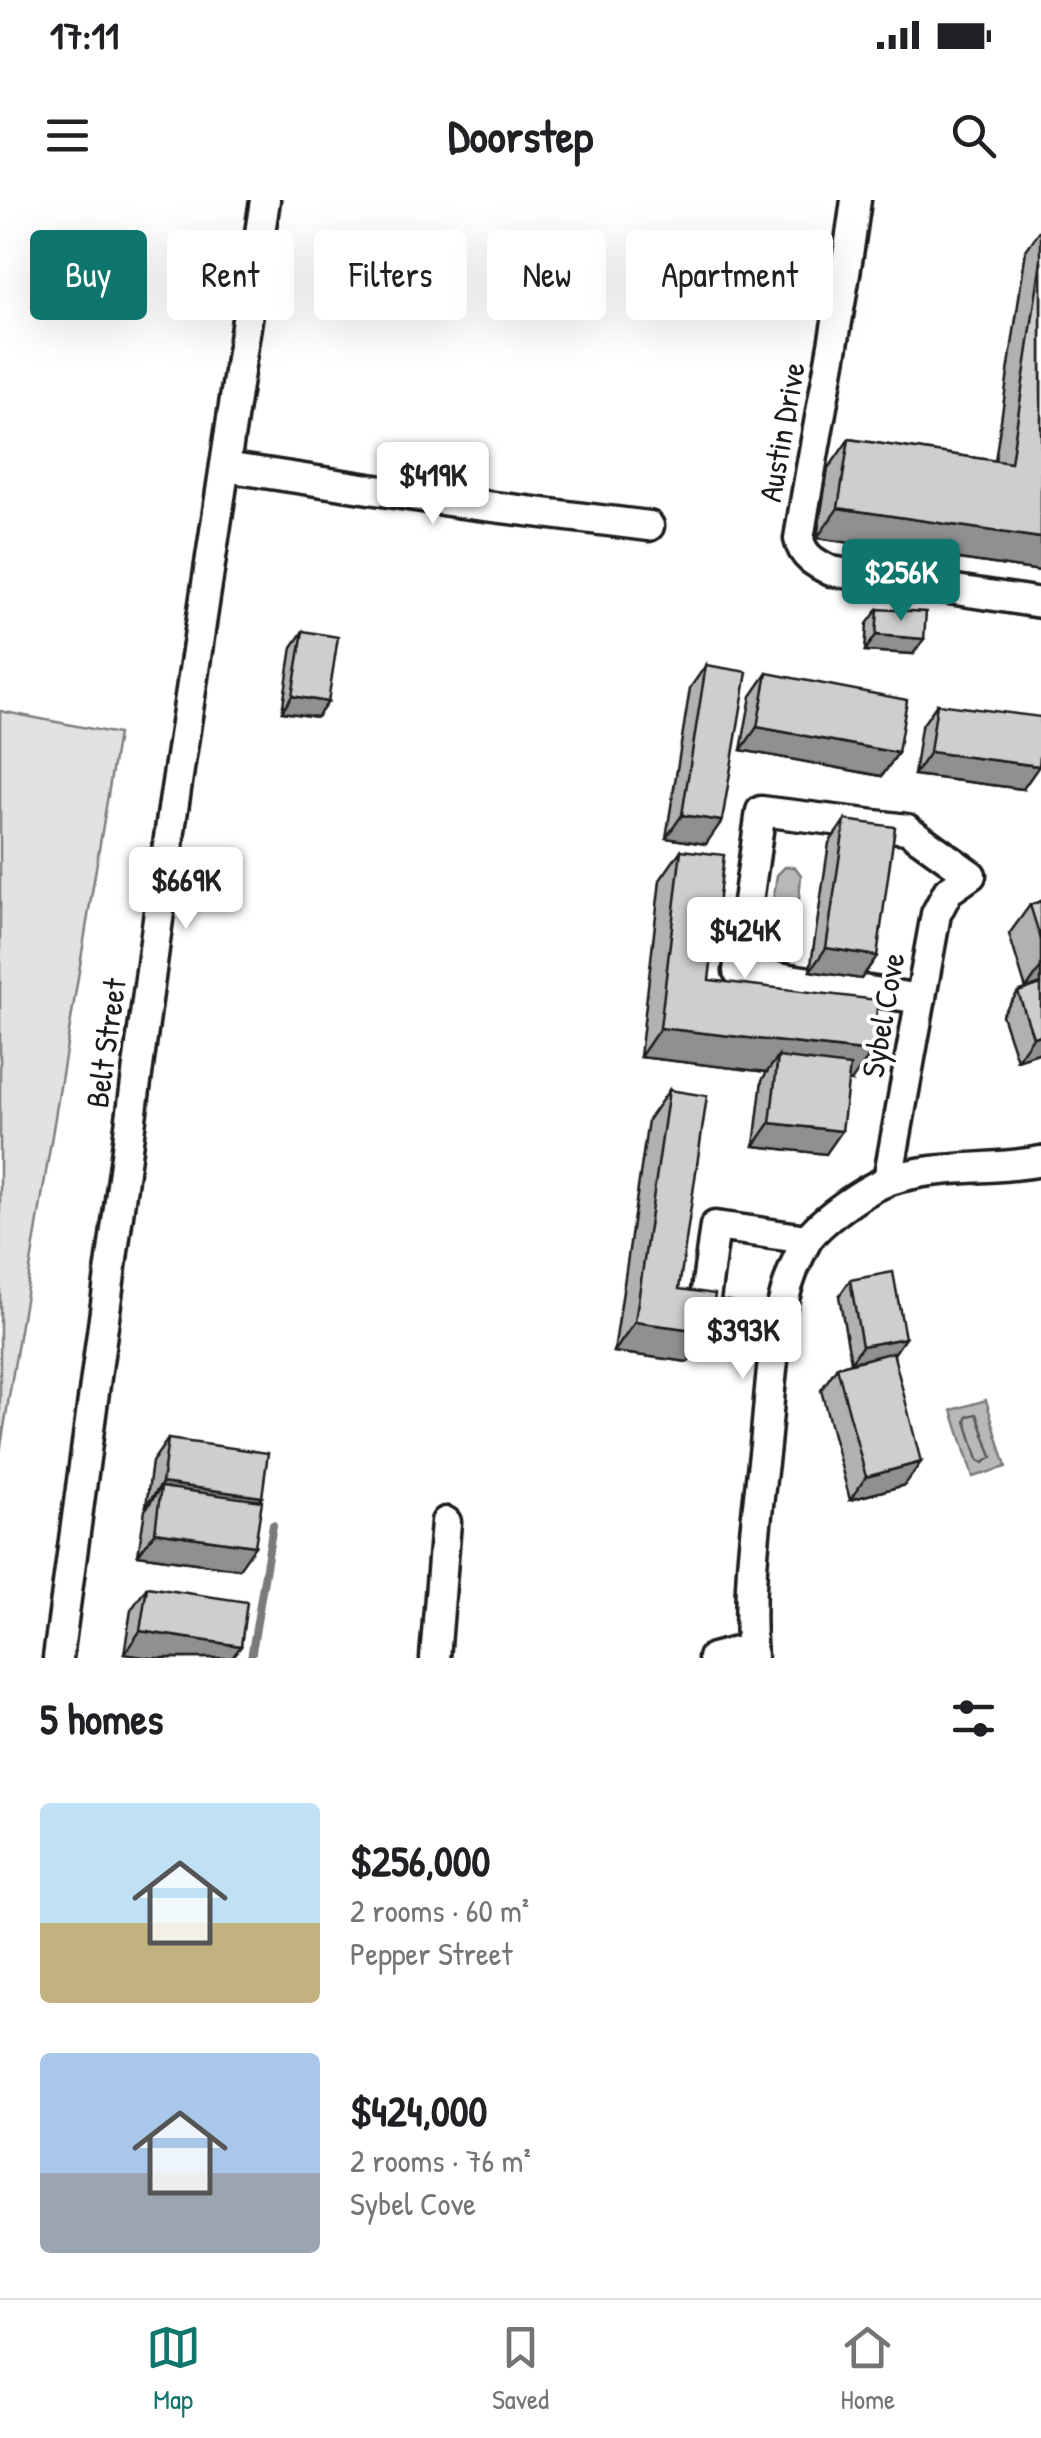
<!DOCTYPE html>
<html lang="en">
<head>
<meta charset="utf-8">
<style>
	body { margin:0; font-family:"Patrick Hand",sans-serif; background:#f6f6f6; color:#202124; height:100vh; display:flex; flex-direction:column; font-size:38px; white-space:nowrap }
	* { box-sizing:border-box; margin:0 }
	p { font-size:32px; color:#757577 }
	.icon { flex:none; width:55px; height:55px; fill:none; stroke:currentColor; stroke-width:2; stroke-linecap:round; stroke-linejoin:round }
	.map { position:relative; height:1458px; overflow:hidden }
	.details { display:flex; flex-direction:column; background:#fff; flex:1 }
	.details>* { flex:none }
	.banner { position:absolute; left:30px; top:30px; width:982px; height:90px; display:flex; gap:20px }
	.price { position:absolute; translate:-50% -85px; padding:0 22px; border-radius:10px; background:#fff; color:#222; font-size:32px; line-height:65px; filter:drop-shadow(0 2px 5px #0008) }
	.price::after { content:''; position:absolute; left:50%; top:60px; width:30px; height:22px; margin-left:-15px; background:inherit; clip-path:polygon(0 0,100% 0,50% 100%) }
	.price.active { background:#0f766e; color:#fff }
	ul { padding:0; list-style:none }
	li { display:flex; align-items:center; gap:30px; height:250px; padding:0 40px }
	li span { display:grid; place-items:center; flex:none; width:280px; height:200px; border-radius:10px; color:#555 }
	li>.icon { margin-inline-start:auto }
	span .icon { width:120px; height:120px; fill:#fffc; stroke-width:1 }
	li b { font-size:42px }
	h2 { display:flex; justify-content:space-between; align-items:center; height:120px; padding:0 40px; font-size:42px }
	.tag { padding:0 35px; border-radius:10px; background:#fff; box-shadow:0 10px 40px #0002; font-size:35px; line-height:90px }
	.tag.active { background:#0f766e; color:#fff }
	.status { display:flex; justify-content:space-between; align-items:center; height:70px; padding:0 50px; background:#fff; direction:ltr }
	.status svg { height:28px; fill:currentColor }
	header { display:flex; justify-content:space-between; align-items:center; height:130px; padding:0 40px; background:#fff; font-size:45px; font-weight:800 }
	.dock { display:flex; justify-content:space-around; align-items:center; height:140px; border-top:2px solid #e0e0e0; background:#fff; font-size:28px; color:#757577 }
	.dock a { display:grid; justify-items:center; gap:5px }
	.dock .active { color:#0f766e }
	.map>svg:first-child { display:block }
	.green { fill:#e2e2e2; stroke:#7f7f7f; stroke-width:2.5 }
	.water { fill:#b8b8b8; stroke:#7a7a7a; stroke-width:2.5 }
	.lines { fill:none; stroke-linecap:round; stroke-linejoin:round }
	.shore { stroke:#5a5a5a; stroke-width:2.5 }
	.stream { stroke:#7a7a7a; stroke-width:8 }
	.minor-casing { stroke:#1c1c1c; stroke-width:35 }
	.minor { stroke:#fff; stroke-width:28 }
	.wall { fill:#b1b1b1; stroke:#1c1c1c; stroke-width:2.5 }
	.shaded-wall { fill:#909090; stroke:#1c1c1c; stroke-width:2.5 }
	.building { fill:#cecece; stroke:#1c1c1c; stroke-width:2.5 }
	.labels { text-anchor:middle; stroke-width:8; stroke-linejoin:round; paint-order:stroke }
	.street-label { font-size:32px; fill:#1c1c1c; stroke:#fff }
</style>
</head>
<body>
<div class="status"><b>17:11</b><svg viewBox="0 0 49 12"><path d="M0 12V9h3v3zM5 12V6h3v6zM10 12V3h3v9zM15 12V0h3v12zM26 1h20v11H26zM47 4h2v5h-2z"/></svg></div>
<header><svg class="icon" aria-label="menu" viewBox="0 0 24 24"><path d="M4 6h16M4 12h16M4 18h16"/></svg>Doorstep<svg class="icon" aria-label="search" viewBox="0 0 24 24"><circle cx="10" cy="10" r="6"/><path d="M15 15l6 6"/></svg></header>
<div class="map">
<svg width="1041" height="1458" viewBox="0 0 1041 1458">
	<rect width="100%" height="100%" fill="#fff"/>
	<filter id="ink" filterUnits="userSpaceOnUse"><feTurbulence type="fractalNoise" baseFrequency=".01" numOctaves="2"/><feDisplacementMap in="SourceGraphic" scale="20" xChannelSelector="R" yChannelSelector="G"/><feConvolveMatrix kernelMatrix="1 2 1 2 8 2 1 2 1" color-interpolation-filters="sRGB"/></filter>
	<g filter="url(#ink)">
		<path class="green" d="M0,511L118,534L0,1252Z"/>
		<g class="water">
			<path d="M785,667H795L801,675L798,711L791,716L780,715L772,708L777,675Z"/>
			<path d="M986,1200L1006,1267L973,1277L952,1210Z"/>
		</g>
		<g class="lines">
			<path class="shore" d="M977,1214L992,1257L983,1263L978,1260L966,1221L968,1216Z"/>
			<path class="stream" d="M251,1458L273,1325"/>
			<g class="minor-casing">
				<g id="minor">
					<path d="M856,0C841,114 817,226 799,339C803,357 815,363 831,371L1041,403"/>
					<path d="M225,267L461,303L649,326"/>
					<path d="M888,980L936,714L948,691L971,675L907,629L761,611L738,771L921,799"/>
					<path d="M778,1126L703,1113L715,1026L807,1039"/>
					<path d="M58,1458L172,616L265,0"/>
					<path d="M435,1458L446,1322"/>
					<path d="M713,1458L751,1448"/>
					<path d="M752,1458C746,1387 757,1316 765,1245C772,1177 772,1105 805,1044C815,1023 867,988 890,980C938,964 991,971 1041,961"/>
				</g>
			</g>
			<use href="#minor" class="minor"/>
		</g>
		<g class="wall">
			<path d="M1041,29V371L817,338L828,269L849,239L995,261L1026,50Z"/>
			<path d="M878,409L913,454L865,451L867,424Z"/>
			<path d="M303,431L328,502L317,517L282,512L292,447Z"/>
			<path d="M706,465V644L666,638L690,488Z"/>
			<path d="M767,473L898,553L882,576L741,550L751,496Z"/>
			<path d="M937,504L1023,589L914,575L921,527Z"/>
			<path d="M845,620L877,756L861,779L810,771L829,643Z"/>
			<path d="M681,650L709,780L851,882H848L826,954L754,946L762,880L767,872L640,857L660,680Z"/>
			<path d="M1041,701V852L1017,860L1002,815L1018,792L1026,789L1009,734L1030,705Z"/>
			<path d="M669,890L679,1089L688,1162L614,1152L648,920Z"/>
			<path d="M850,1080L894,1154L905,1285L850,1300L821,1190L837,1167L873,1158L851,1162L839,1096Z"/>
			<path d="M168,1239L262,1297L259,1301L239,1369L138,1355L145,1310L148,1306H146L152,1262Z"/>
			<path d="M147,1387L241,1446L232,1458H151L124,1454L131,1410Z"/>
		</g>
		<g class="shaded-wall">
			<path d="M838,308L1041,338V371L817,338Z"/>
			<path d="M876,435L924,439L913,454L865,451Z"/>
			<path d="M292,496L328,502L317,517L282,512Z"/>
			<path d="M757,527L898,553L882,576L741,550Z"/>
			<path d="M930,552L1039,566L1023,589L914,575Z"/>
			<path d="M682,615L722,621L706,644L666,638Z"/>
			<path d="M826,748L877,756L861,779L810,771Z"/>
			<path d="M1041,767V785L1026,789Z"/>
			<path d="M660,828L872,852L851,882L776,873L778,857L767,872L640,857Z"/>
			<path d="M1041,835V852L1017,860L1033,837Z"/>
			<path d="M770,923L842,931L826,954L754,946Z"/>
			<path d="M635,1122L709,1132L688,1162L614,1152Z"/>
			<path d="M905,1138L894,1154L851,1162L862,1146Z"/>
			<path d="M921,1262L905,1285L850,1300L866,1277Z"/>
			<path d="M162,1283L262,1297L246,1320L161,1287L148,1306H146Z"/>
			<path d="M155,1332L255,1346L239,1369L138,1355Z"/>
			<path d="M140,1431L241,1446L232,1458H151L124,1454Z"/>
		</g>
		<g class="building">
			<path d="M1041,61V338L838,308L849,239L1011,263Z"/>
			<path d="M878,409L926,412L924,439L876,435Z"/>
			<path d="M303,431L338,437L328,502L292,496Z"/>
			<path d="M706,465L747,472L722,621L682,615Z"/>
			<path d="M767,473L907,500L898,553L757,527Z"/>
			<path d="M937,504L1041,517V547L1039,566L930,552Z"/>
			<path d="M845,620L895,627L877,756L826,748Z"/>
			<path d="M681,650L724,655L709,780L878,800L872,852L660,828Z"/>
			<path d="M1041,701V740L1030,705Z"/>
			<path d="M1041,784V835L1033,837L1018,792Z"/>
			<path d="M778,857L850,866L842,931L770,923Z"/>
			<path d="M669,890L707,896L679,1089L715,1094L709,1132L635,1122Z"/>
			<path d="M893,1072L905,1138L862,1146L850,1080Z"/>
			<path d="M893,1152L921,1262L866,1277L837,1167Z"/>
			<path d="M168,1239L268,1253L262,1297L162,1283Z"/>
			<path d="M161,1287L262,1301L255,1346L155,1332Z"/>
			<path d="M147,1387L247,1402L241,1446L140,1431Z"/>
		</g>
	</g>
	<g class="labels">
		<g class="street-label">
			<text transform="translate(782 232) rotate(-80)" y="11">Austin Drive</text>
			<text transform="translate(883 815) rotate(-80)" y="11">Sybel Cove</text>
			<text transform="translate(106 843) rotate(-82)" y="11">Belt Street</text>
		</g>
	</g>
</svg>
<b class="price" style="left:433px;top:327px">$419K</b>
<b class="price active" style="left:901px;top:424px">$256K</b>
<b class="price" style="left:186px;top:732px">$669K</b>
<b class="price" style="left:745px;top:782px">$424K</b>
<b class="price" style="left:743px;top:1182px">$393K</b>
<div class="banner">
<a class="tag active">Buy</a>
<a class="tag">Rent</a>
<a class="tag">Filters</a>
<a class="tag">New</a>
<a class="tag">Apartment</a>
</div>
</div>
<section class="details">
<h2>5 homes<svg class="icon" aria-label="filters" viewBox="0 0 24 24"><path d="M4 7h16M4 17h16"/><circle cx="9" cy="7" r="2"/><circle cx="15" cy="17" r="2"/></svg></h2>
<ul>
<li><span style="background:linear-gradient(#bfe0f5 60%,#c2b280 0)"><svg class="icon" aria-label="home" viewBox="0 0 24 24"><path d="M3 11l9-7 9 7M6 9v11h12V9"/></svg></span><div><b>$256,000</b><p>2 rooms · 60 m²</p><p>Pepper Street</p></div></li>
<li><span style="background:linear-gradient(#a9c7e8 60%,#9aa5b1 0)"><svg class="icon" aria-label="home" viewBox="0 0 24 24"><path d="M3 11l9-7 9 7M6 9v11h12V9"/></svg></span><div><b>$424,000</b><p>2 rooms · 76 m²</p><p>Sybel Cove</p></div></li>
</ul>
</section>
<nav class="dock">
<a class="active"><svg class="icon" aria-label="map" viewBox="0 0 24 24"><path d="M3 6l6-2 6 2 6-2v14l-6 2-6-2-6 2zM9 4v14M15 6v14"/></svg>Map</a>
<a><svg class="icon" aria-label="saved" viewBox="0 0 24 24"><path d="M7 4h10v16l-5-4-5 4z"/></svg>Saved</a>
<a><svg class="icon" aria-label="home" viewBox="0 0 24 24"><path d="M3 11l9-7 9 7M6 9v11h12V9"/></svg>Home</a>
</nav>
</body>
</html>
